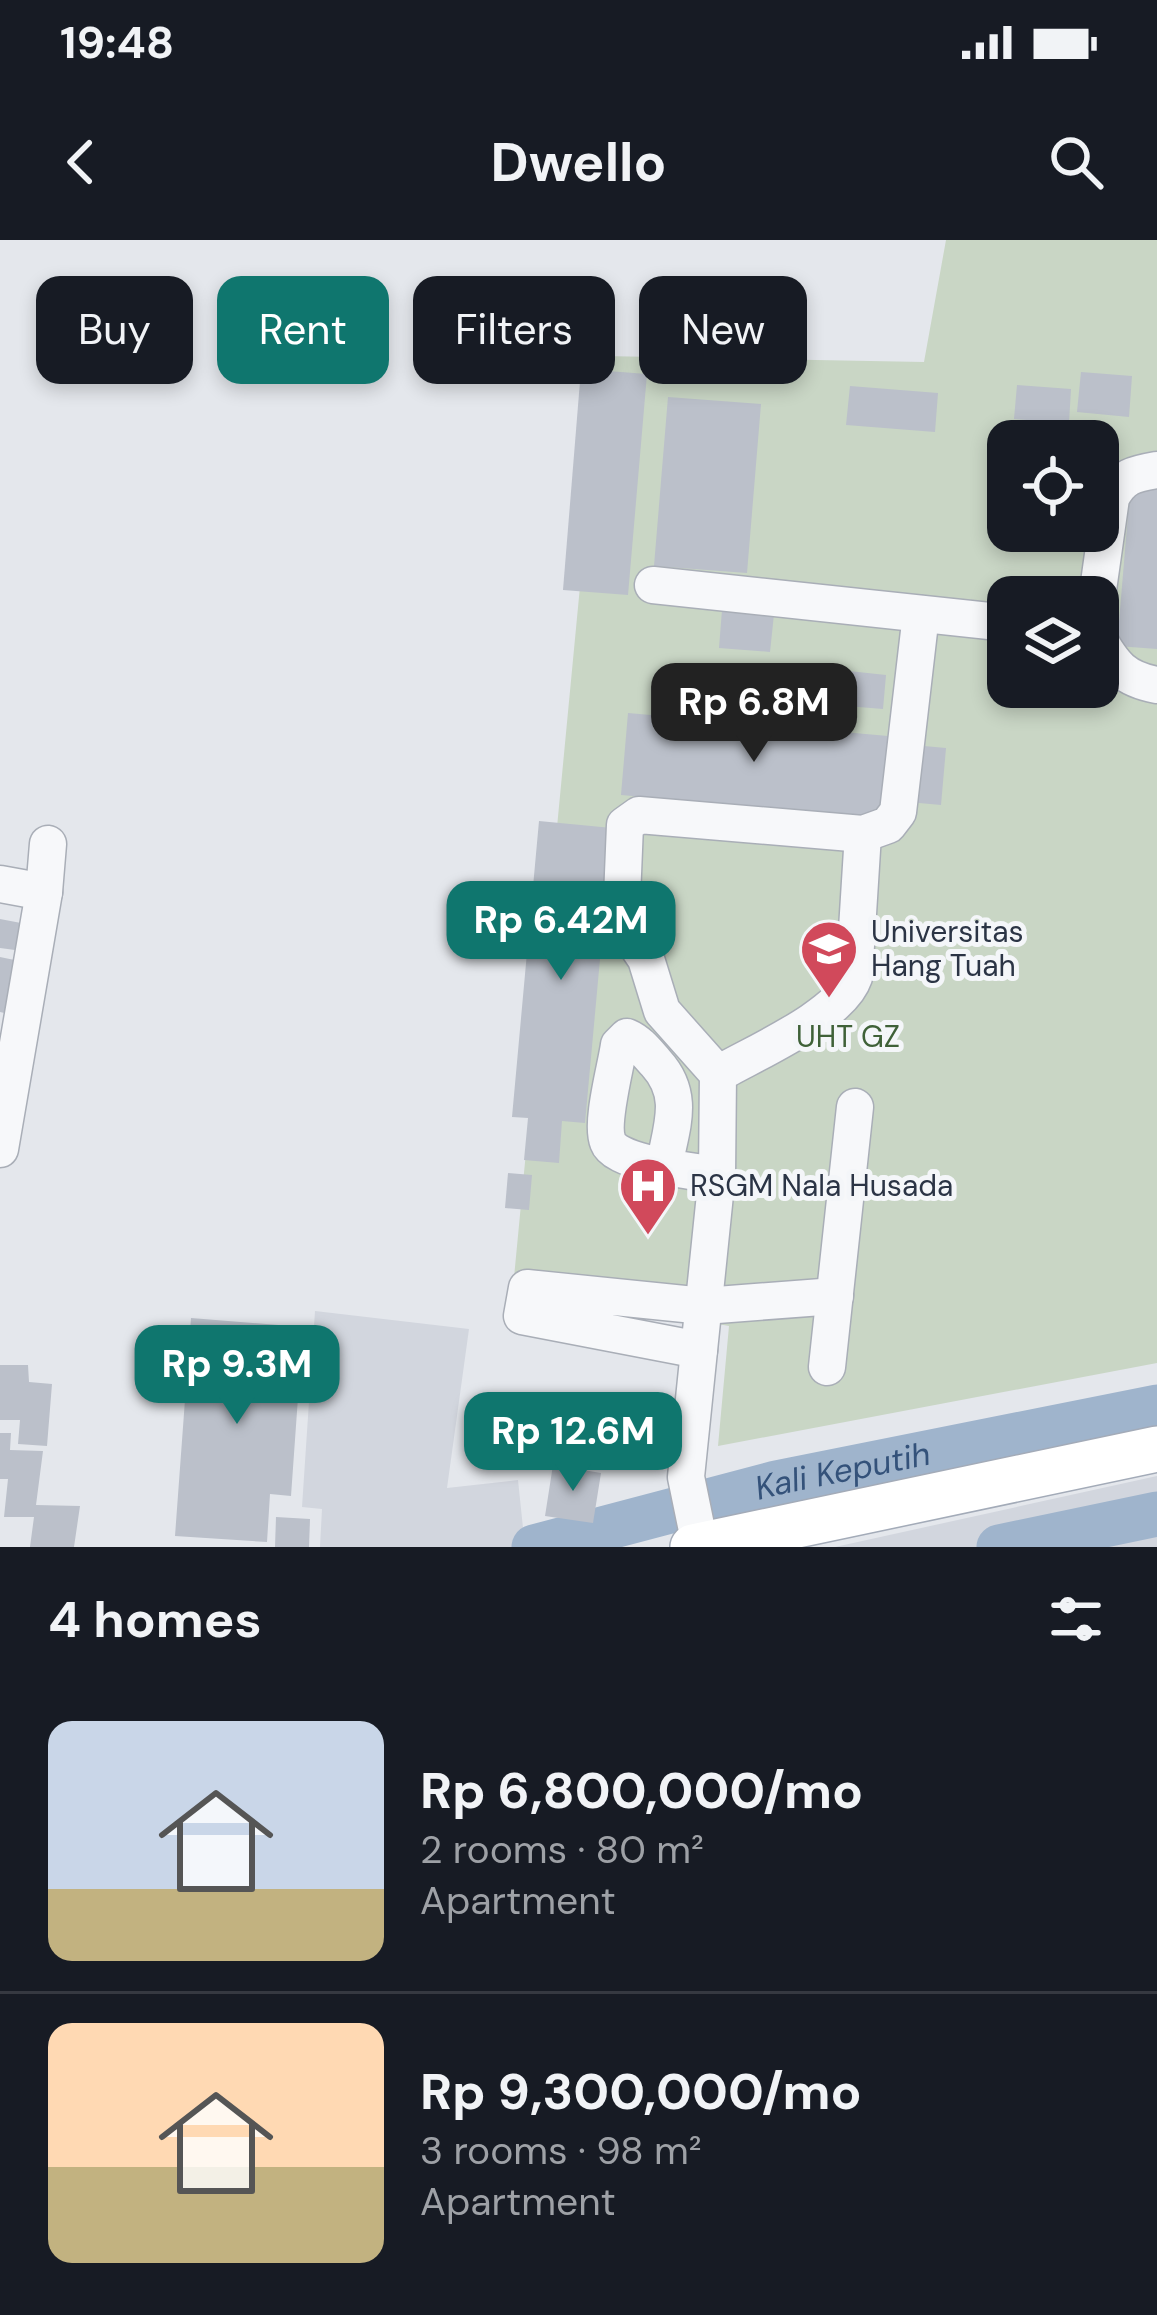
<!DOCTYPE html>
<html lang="en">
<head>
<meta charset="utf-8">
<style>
	body { margin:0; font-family:"DM Sans",sans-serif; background:#242831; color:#f1f3f6; height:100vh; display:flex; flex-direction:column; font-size:45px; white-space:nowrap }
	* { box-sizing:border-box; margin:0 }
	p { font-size:39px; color:#9ea1a6 }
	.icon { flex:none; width:66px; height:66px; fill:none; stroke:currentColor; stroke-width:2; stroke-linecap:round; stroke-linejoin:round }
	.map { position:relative; height:1307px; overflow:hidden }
	.side { display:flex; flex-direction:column; background:#171b24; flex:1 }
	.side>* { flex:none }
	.hud { position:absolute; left:36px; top:36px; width:1086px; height:108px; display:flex; gap:24px }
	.controls { position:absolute; left:987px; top:180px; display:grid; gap:24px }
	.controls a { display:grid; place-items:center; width:132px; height:132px; border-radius:24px; background:#171b24; box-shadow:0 6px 18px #0003; font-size:60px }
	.price { position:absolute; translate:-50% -102px; padding:0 27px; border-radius:24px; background:#0f766e; color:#fff; font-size:39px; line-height:78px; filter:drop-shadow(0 3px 6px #0008) }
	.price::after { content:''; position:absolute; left:50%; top:72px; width:36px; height:27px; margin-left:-18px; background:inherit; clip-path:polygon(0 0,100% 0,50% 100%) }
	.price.selected { background:#222; color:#fff }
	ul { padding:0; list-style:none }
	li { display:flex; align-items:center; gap:36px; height:300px; padding:0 48px }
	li+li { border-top:3px solid #363941 }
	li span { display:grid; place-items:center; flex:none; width:336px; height:240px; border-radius:24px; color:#555 }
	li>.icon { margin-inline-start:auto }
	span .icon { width:144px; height:144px; fill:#fffc; stroke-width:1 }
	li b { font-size:51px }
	h2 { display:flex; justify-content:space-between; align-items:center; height:144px; padding:0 48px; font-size:51px }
	.tag { padding:0 42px; border-radius:24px; background:#171b24; box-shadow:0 6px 18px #0003; font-size:42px; line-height:108px }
	.tag.selected { background:#0f766e; color:#fff }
	.status { display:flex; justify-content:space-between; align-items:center; height:84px; padding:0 60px; background:#171b24; direction:ltr }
	.status svg { height:33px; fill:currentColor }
	header { display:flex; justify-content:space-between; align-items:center; height:156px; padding:0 48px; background:#171b24; font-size:54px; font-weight:700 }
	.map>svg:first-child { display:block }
	.built { fill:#d2d6de }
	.green { fill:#c9d6c5; fill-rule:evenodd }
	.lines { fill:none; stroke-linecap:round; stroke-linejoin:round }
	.river { stroke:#9fb4cc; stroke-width:45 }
	.building { fill:#bbc0ca }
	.minor-casing { stroke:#a9aeb7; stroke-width:39 }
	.major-casing { stroke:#a3abb8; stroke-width:48 }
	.minor { stroke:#f7f8fa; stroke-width:36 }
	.major { stroke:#fff; stroke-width:45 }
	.labels { text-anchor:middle; stroke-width:10; stroke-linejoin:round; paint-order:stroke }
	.poi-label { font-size:30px; fill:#2b3445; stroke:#f4f6f9; text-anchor:start }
	.park-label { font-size:30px; fill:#3f6138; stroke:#f4f6f9 }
	.water-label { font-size:33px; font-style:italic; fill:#34527a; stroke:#f4f6f9 }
</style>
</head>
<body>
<div class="status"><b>19:48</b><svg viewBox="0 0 49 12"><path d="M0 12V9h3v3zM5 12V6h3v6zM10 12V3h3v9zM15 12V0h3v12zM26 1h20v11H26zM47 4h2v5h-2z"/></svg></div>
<header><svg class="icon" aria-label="back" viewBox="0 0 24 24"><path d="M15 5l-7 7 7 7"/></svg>Dwello<svg class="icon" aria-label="search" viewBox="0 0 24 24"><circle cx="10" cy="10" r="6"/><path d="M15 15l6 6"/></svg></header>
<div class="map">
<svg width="1157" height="1307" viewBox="0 0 1157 1307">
	<rect width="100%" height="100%" fill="#e4e7ec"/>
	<g class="built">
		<path d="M315,1071L469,1089L447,1248L518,1240L525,1307H320L322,1269L302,1267Z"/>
		<path d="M1157,1236V1307H835Z"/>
	</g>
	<path class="green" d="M946,0H1157V1123L718,1206L729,1086L513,1048L602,116L924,122ZM1008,201H1098V291H1008ZM1008,357H1098V447H1008Z"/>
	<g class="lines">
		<g class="river">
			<path id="s1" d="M534,1307L776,1243L1157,1167"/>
			<path d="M999,1307L1157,1274"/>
		</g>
	</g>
	<g class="building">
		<path d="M581,129L647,134L628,355L563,350Z"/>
		<path d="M1081,132L1132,136L1129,177L1077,172Z"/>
		<path d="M1017,145L1071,149L1069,183L1014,179Z"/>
		<path d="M850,146L938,153L935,192L846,185Z"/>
		<path d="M668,157L761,164L747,333L654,326Z"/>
		<path d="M1131,239L1157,241V409L1117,406Z"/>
		<path d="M722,370L774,374L770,412L719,408Z"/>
		<path d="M1002,405H1008V438L1000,437Z"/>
		<path d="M849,431L886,435L883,469L846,466Z"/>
		<path d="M628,473L888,496L880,578L621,555Z"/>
		<path d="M913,505L946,508L941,565L908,562Z"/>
		<path d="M539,581L612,588L585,883L562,881L559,923L524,920L528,878L512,877Z"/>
		<path d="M0,679L21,683L15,710L0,708Z"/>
		<path d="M0,717L29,723L18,776L0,772Z"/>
		<path d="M508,933L532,935L529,970L505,968Z"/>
		<path d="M191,1078L303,1087L291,1256L270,1254L267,1302L175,1296Z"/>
		<path d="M0,1125H28L29,1142L52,1144L47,1206L18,1204L20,1180H0Z"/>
		<path d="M0,1193H11L10,1210L43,1211L36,1265L80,1266L74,1307H30L34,1277H4L8,1239H0Z"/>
		<path d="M553,1225L601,1233L593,1283L545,1276Z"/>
		<path d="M276,1277L310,1279L309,1307H275Z"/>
	</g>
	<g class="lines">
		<g class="minor-casing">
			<g id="minor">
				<path d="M653,345L1008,383"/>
				<path d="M1097,357L1111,258C1122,236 1134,234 1157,230"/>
				<path d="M1098,398C1114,426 1124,439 1157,445"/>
				<path d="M0,644L44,652"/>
				<path d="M718,834C754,813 841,776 854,737L863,594"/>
				<path d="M0,909L44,652L48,604"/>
				<path d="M664,927C671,887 686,856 656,823C647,813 639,802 627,797L619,805C616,827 600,883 608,902C616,924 694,931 717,935"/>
				<path d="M699,1110L522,1076L527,1048L704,1066L835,1056"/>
				<path d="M827,1127L855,867"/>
				<path d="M700,1305L686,1237L717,935L718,834L662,771L646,719L621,682L625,585L639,575L863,594L888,585L898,572L921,374"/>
			</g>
		</g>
		<g class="major-casing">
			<path id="major" d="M693,1307L1157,1209"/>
		</g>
		<use href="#minor" class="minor"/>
		<use href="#major" class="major"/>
	</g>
	<defs>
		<g id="university-pin" transform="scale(3)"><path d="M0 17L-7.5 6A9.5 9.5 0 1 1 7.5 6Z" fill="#d1495b" stroke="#f4f6f9"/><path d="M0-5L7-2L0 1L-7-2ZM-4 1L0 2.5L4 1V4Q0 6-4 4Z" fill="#fff"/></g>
		<g id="hospital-pin" transform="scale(3)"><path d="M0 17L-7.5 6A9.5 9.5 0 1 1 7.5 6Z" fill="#d1495b" stroke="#f4f6f9"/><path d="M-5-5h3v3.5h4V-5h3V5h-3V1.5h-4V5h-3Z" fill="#fff"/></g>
	</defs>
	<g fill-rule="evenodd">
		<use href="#university-pin" x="829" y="709"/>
		<use href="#hospital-pin" x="648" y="946"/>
	</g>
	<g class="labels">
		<g class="poi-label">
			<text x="871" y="702">Universitas<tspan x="871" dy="34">Hang Tuah</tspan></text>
			<text x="690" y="956">RSGM Nala Husada</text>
		</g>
		<g class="park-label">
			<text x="848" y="807">UHT GZ</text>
		</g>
		<g class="water-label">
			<text dy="12" stroke="none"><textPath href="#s1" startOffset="318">Kali Keputih</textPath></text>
		</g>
	</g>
</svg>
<div class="controls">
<a><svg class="icon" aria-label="locate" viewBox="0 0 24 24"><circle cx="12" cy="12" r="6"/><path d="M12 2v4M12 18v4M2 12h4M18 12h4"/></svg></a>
<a><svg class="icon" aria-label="layers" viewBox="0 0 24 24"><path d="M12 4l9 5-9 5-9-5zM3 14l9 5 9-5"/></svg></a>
</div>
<b class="price selected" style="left:754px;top:525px">Rp 6.8M</b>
<b class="price" style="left:561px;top:743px">Rp 6.42M</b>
<b class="price" style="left:237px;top:1187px">Rp 9.3M</b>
<b class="price" style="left:573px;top:1254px">Rp 12.6M</b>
<div class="hud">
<a class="tag">Buy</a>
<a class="tag selected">Rent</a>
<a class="tag">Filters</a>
<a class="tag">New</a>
</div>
</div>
<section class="side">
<h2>4 homes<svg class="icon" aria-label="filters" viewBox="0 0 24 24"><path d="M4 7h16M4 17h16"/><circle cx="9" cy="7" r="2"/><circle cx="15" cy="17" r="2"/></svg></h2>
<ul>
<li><span style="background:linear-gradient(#c9d6e8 70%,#c2b280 0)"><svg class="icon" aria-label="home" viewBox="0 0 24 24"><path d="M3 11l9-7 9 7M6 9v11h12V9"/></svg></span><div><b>Rp 6,800,000/mo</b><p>2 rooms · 80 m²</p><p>Apartment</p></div></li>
<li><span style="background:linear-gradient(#ffd9b3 60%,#c2b280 0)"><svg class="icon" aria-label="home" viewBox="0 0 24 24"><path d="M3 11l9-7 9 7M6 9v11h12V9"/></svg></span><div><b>Rp 9,300,000/mo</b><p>3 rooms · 98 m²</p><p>Apartment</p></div></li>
</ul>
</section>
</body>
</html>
